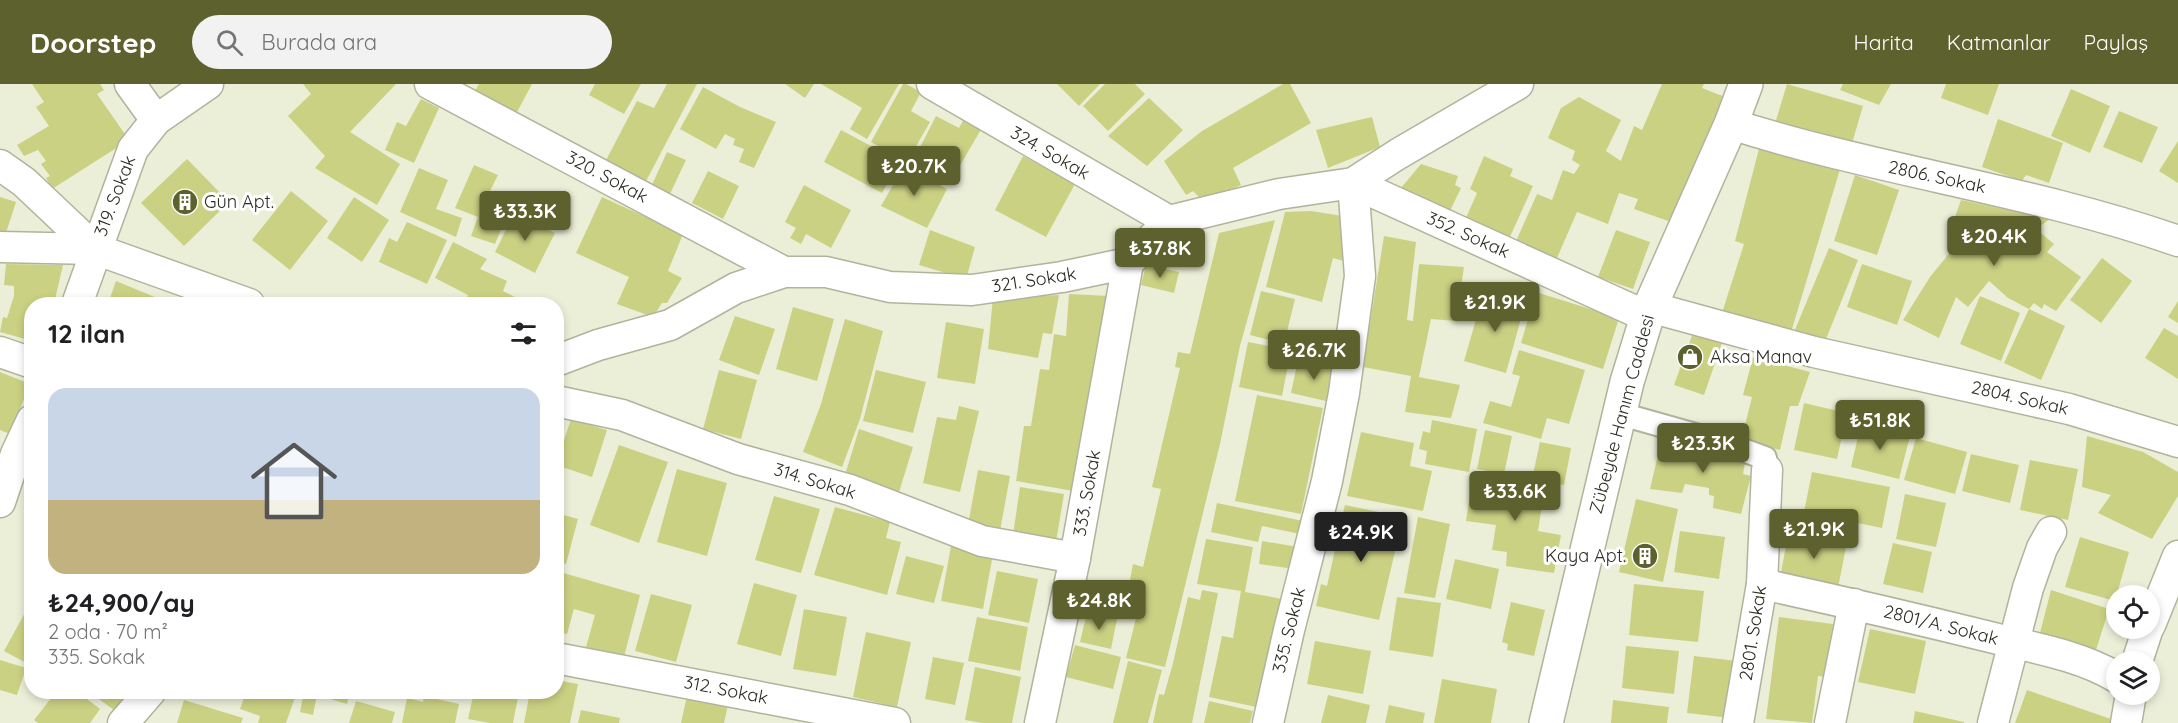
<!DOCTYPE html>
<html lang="tr">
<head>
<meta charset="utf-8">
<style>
	body { margin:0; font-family:Quicksand,sans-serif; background:#f2f2f2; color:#202124; height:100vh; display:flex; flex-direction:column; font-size:22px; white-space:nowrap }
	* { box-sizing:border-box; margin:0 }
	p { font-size:20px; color:#757577 }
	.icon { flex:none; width:33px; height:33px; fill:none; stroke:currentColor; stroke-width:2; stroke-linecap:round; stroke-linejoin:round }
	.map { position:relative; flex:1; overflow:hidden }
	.drawer { position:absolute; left:24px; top:213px; width:540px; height:402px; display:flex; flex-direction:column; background:#fff; border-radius:24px; box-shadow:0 3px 9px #0003 }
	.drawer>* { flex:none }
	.controls { position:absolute; left:2106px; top:501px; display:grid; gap:12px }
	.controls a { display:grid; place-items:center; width:54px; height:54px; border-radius:50%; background:#fff; box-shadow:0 3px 9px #0003; font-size:30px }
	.price { position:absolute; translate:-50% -51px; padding:0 14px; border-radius:6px; background:#5d612e; color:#fff; font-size:20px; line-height:39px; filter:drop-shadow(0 2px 3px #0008) }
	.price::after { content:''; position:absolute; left:50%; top:36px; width:18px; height:14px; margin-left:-9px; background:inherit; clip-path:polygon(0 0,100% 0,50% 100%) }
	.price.on { background:#222; color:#fff }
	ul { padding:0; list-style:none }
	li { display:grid; align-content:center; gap:12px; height:318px; padding:0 24px }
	li span { display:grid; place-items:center; height:186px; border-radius:18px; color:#555 }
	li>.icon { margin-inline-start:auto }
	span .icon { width:108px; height:108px; fill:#fffc; stroke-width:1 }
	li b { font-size:26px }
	h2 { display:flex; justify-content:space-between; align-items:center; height:72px; padding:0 24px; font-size:26px }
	header { display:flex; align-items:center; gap:36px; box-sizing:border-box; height:84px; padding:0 30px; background:#5d612e; color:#fff }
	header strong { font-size:28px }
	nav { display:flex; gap:33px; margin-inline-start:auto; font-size:21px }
	.search { width:420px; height:54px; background:#f2f2f2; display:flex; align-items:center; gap:15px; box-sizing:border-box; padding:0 21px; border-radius:33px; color:#757577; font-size:22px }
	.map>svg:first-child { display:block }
	.building { fill:#cbd183 }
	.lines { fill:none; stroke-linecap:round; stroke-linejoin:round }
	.pedestrian-casing { stroke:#b1b39d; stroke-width:26 }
	.minor-casing { stroke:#b1b39d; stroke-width:33 }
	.tertiary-casing { stroke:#b1b39d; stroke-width:36 }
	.pedestrian { stroke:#fff; stroke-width:22 }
	.minor { stroke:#fff; stroke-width:30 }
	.tertiary { stroke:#fff; stroke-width:33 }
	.labels { text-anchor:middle; stroke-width:6; stroke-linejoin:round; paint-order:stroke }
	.street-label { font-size:18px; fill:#2b2c23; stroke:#fff }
	.poi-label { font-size:18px; fill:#2b2c23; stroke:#fff; text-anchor:start }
</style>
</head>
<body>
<header>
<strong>Doorstep</strong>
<div class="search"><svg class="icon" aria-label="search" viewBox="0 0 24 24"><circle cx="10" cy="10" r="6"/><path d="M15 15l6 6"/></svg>Burada ara</div>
<nav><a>Harita</a><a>Katmanlar</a><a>Paylaş</a></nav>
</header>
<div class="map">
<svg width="2178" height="639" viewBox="0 0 2178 639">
	<rect width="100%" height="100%" fill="#ecefd8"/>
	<g class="building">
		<path d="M32,0H100L104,6L97,10L129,56L52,105L46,94L50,92L41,80L46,77L38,66L24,72L17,61L49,42L36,23L44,18Z"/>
		<path d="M303,0H396L350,48L400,80L377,121L315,84L325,72L288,32L311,10Z"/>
		<path d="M479,0H532L516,30L474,8Z"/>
		<path d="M595,0H641L624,30L589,11Z"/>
		<path d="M667,0H697L644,101L604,80L637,17L654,24Z"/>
		<path d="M785,0H814L805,14Z"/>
		<path d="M821,0H899L867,55L850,45L862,24Z"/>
		<path d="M903,0H906L921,8L911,27L930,38L907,78L871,58Z"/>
		<path d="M1057,0H1100L1079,22Z"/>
		<path d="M1105,0H1135L1145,10L1108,47L1083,22Z"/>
		<path d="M1283,0H1290L1311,39L1233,84L1241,101L1204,118L1193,107L1186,111L1164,77L1202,47Z"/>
		<path d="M1662,0H1704L1702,4L1725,13L1671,138L1634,125L1638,115L1619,109L1608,140L1577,128L1557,174L1537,166L1534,173L1513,164L1537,110L1552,116L1563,86L1574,90L1580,81L1572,76L1575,67L1548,54L1561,24L1579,13L1621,36L1606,67L1621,77L1634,42L1642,46Z"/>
		<path d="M1787,0L1863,22L1850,66L1774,43Z"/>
		<path d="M1843,0H1891L1879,21L1840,6Z"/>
		<path d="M1946,0H1999L1988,31L1941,14Z"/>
		<path d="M703,3L740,23L776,38L754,84L739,78L744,65L733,61L735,55L725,50L716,65L680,45Z"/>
		<path d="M2071,5L2110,22L2090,69L2051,52Z"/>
		<path d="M1149,14L1183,46L1147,82L1108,52Z"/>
		<path d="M421,15L439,24L414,79L385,66L397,38L406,42Z"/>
		<path d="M2119,27L2158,43L2142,79L2103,63Z"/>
		<path d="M966,31L983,42L951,97L913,77L936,32L959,44Z"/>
		<path d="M1372,33L1380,63L1328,84L1316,46Z"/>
		<path d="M1998,35L2063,59L2049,99L2026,91L2022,97L1982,83Z"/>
		<path d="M841,46L899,77L882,109L824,78Z"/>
		<path d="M2178,57V99L2159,87Z"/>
		<path d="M1760,61L1841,82L1789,255L1721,232L1744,160L1735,157Z"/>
		<path d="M667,68L686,76L669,112L651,103Z"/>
		<path d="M1023,72L1075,100L1046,153L995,126Z"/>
		<path d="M1484,72L1513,85L1510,92L1533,102L1509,155L1465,136L1477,109L1470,105Z"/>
		<path d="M187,75L229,118L184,162L141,119Z"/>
		<path d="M1421,80L1458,92L1455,101L1461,104L1450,127L1400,105Z"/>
		<path d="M474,81L498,91L488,111L511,121L495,160L471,152L478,133L455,124Z"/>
		<path d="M904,82L947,105L927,144L881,122Z"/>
		<path d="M419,84L448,96L436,125L462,134L456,153L400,128Z"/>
		<path d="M708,87L739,102L723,135L692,119Z"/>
		<path d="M1855,91L1899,106L1877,171L1834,157Z"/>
		<path d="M804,101L851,126L831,164L806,150L801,160L790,154L796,144L785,138Z"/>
		<path d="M291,107L328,137L290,186L252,156Z"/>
		<path d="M0,113L16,118L3,158L0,157Z"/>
		<path d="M354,113L389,136L362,178L327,154Z"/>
		<path d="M602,113L683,150L668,187L682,194L667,219H662L653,233L617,220L629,193L576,169Z"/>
		<path d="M1961,116L2050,135L2036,145L2054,160L2047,168L2081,193L2056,227L2044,220L2042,225L2034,219L2029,225L2008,214L1989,197L1968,223L1956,213L1939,254L1903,236L1930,193L1969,145L1955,133Z"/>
		<path d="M1311,127L1349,133L1343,177L1333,174L1322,218L1266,203L1285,128Z"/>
		<path d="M515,128L555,149L535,189L495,168Z"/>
		<path d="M1275,136L1240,262L1220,360L1165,583L1126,574L1145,499L1130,496L1133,480L1143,483L1161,405L1152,403L1180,284L1175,283L1178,268L1190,270L1219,149Z"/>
		<path d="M407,138L447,156L427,200L379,178L389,154L397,158Z"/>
		<path d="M930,146L975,163L966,195L919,181Z"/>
		<path d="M1616,146L1650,158L1633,205L1598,193Z"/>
		<path d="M1384,152L1416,158L1407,236L1413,237L1419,180L1464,183L1456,237L1431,235L1419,293L1460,301L1451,334L1405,328L1411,292L1363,283Z"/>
		<path d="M453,158L487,175L480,185L507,197L503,207L519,215L517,220H464L468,211L435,194Z"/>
		<path d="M1829,164L1858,176L1824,260L1794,248Z"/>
		<path d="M2102,174L2132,197L2101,239L2070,216Z"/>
		<path d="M6,180L63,181L54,220H32V257L0,248L3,233L7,234L14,212V202L4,201Z"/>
		<path d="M1862,180L1912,197L1897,241L1847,223Z"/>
		<path d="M1146,181L1179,188L1174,209L1141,201Z"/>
		<path d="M116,197L162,216L177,220H108Z"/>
		<path d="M1261,207L1295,215L1284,260L1250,251Z"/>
		<path d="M1484,208L1525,220L1506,289L1464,277Z"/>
		<path d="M1536,208L1619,234L1603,285L1521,259Z"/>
		<path d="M1069,210L1110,212L1079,408L1016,397L1024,342H1031L1040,285L1049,286L1054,250L1066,252Z"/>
		<path d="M1059,211L1052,250L1043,249L1038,274L988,265L993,214Z"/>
		<path d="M1980,212L2020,229L2001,277L1960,260Z"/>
		<path d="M2178,217V239L2168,233Z"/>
		<path d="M793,223L834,235L817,297L776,285Z"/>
		<path d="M2029,225L2065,242L2041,296L2004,279Z"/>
		<path d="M735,232L775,245L759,291L719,276Z"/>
		<path d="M845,235L883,247L860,335L842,383L803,368L821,320Z"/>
		<path d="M946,238L984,245L975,300L937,294Z"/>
		<path d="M2164,244L2178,252V295L2145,274Z"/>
		<path d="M1694,246L1723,256L1704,311L1674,301Z"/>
		<path d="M1248,258L1291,266L1282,312L1239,303Z"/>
		<path d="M1519,266L1585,286L1569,340L1547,334L1541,355L1483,339L1490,317L1511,323L1520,292L1512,290Z"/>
		<path d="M1753,273L1810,288L1798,322H1790L1780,366L1741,357L1752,313L1743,311Z"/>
		<path d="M1298,276L1337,284L1330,318L1291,309Z"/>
		<path d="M719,286L757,296L741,355L703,345Z"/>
		<path d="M876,286L926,298L913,349L863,337Z"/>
		<path d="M0,288L30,300L10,350L0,346Z"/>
		<path d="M1257,311L1323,324L1301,430L1235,417Z"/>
		<path d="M1804,319L1847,329L1837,375L1794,366Z"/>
		<path d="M959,322L979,327L960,408L923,399L937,333L956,336Z"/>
		<path d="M571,335L607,346L592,393L556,381Z"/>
		<path d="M1432,336L1477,345L1469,388L1425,380L1427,367L1419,365L1423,347L1430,349Z"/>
		<path d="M1861,340L1910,352L1899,395L1851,383Z"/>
		<path d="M859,345L913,363L899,408L845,391Z"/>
		<path d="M1485,346L1512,352L1504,390L1477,385Z"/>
		<path d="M1361,348L1414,359L1410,382L1432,387L1423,427L1347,412Z"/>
		<path d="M2087,352L2143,368L2178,388V412L2152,455L2098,429L2111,411L2082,403Z"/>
		<path d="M1916,354L1967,368L1955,410L1904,396Z"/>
		<path d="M1540,358L1571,364L1564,401L1532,395Z"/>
		<path d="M1661,358L1746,373L1743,390L1751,392L1741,430L1713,424L1714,412L1709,411V404L1685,400L1682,409L1650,405Z"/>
		<path d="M619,361L668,378L639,459L590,441Z"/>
		<path d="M1971,370L2019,381L2010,419L1962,407Z"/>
		<path d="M2030,376L2078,385L2068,436L2020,426Z"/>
		<path d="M677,385L727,399L707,472L657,458Z"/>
		<path d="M978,386L1010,392L1000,447L968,441Z"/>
		<path d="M1812,388L1890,403L1882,444L1804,428Z"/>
		<path d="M1473,392L1545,402L1538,447L1561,451L1554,489L1506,482L1507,468L1492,466L1496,441L1466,437Z"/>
		<path d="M1020,403L1064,410L1056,458L1013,451Z"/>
		<path d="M1905,410L1946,419L1936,463L1896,455Z"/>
		<path d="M774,412L820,425L801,489L755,476Z"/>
		<path d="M1636,415L1678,425L1663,498L1619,488Z"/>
		<path d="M1217,419L1303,437L1300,450L1262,442L1258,458L1211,448Z"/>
		<path d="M1345,421L1403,433L1379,536L1316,522L1321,500L1327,502Z"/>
		<path d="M835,423L890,438L886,454L901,458L887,511L814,491Z"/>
		<path d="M556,429L578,435L566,480L556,477Z"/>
		<path d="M1418,433L1450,440L1435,514L1404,509Z"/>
		<path d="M1680,447L1725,453L1719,495L1674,488Z"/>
		<path d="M1789,447L1847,458L1838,504L1780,493Z"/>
		<path d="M2080,453L2129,468L2115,517L2065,503Z"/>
		<path d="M1206,455L1253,463L1245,508L1282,515L1261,624L1209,613L1222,552L1233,554L1241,507L1197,500Z"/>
		<path d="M1262,457L1298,463L1294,485L1259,480Z"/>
		<path d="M1893,459L1932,468L1923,509L1883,500Z"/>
		<path d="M951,462L993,470L983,525L941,517Z"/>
		<path d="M906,472L944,482L934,519L896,510Z"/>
		<path d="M1455,475L1499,485L1491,525L1446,515Z"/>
		<path d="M997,487L1038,495L1029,539L988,531Z"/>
		<path d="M560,488L640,511L624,573L586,563L595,531L574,525L567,550L556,548V499Z"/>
		<path d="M754,499L797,511L781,572L737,560Z"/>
		<path d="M1634,500L1704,507L1698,558L1629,551Z"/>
		<path d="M1202,506L1218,509L1192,639H1153L1159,610L1164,611L1173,579L1188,513L1200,516Z"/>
		<path d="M2051,506L2109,525L2096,566L2040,549Z"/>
		<path d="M651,510L692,521L676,578L635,567Z"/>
		<path d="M1397,513L1441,519L1433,573L1389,566Z"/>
		<path d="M1511,518L1545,526L1534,572L1507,566L1508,560L1502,558Z"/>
		<path d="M27,525L32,527V582L4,567Z"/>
		<path d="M804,525L847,533L836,592L793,585Z"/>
		<path d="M1087,528L1117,535L1111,565L1080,558Z"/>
		<path d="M977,533L1028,543L1020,587L968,577Z"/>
		<path d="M1779,533L1833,540L1826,593L1818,592L1812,639L1766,635Z"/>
		<path d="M1870,545L1926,557L1915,610L1858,598Z"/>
		<path d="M866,548L911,558L897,623L853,613Z"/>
		<path d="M1315,557L1371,567L1363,610L1307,600Z"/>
		<path d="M1075,561L1121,573L1113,605L1066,593Z"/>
		<path d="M1626,562L1679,567L1674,610L1622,604Z"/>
		<path d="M1694,572L1737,577L1730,634L1687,629Z"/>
		<path d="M933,573L964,579L955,621L925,615Z"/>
		<path d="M0,576L26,584L17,611L0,606Z"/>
		<path d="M1128,577L1162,586L1148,639H1113Z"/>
		<path d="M975,583L1021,593L1012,639H982L965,636Z"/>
		<path d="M1442,595L1497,605L1491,639H1434Z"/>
		<path d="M556,596L578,600L570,639H524L530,608H556Z"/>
		<path d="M2027,606L2111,635L2110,639H2015Z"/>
		<path d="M56,608H78L100,625L90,639H38L34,636Z"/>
		<path d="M89,608H127L114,626Z"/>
		<path d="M246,608H297L286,639H258L260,632L240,625Z"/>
		<path d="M304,608H350L347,620L317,611L313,631L300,628Z"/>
		<path d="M474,608H519L513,639H490L468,635Z"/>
		<path d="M1328,611L1370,621L1366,639H1321Z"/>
		<path d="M424,612L459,620L455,639H402L407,614L423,618Z"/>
		<path d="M687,612L728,621L724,639H681Z"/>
		<path d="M184,616L243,634L241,639H177Z"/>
		<path d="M1613,616L1669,623L1667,639H1611Z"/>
		<path d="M356,617L395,628L392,639H349Z"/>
		<path d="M1209,617L1253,627L1250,639H1204Z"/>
		<path d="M1389,621L1425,629L1423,639H1385Z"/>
		<path d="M581,626L620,634L619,639H578Z"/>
		<path d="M1915,627L1964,638V639H1913Z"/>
	</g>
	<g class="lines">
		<g class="pedestrian-casing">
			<path id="pedestrian" d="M1621,330L1724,359L1765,374L1767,386"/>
		</g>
		<g class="minor-casing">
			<g id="minor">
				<path d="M130,0L156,36"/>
				<path d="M430,0L784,188"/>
				<path d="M932,0L1169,137"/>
				<path d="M1731,40C1878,87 2032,106 2178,157"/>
				<path d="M0,81L24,98L95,165"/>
				<path d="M0,163L95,165L249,220"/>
				<path d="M77,220L133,65L156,36L208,0"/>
				<path d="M1650,223L1814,268L2069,325L2178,358"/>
				<path d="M0,268L32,279"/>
				<path d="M556,277L598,261L670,241L736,204L784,188H826L890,203L972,206L1062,193L1128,179L1169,137L1279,110L1353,99L1398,70L1518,0"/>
				<path d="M556,317L622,331L738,375L850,406L982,457L1075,474"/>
				<path d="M0,418L16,370L32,336"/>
				<path d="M1762,500C1840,517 1917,535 1994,554C2035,564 2081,572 2116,593"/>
				<path d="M2150,541L2178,472"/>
				<path d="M556,574L895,639"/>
				<path d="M2137,578L2148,544"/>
				<path d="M123,639L150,608"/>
				<path d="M1040,639L1075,474L1128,179"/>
				<path d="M1268,639L1289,546L1327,397L1344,309L1360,192L1353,99L1648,233"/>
				<path d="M1738,639L1762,500L1767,386"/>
				<path d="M1830,639L1854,520"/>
				<path d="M1993,639L2028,504L2042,464L2051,448"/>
				<path d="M2126,639L2131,610"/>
			</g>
		</g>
		<g class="tertiary-casing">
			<path id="tertiary" d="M1546,639L1627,298L1650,223L1731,40L1746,0"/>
		</g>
		<use href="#pedestrian" class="pedestrian"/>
		<use href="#minor" class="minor"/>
		<use href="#tertiary" class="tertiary"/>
	</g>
	<defs>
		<g id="building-disc" transform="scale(1.35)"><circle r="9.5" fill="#5d612e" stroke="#fff"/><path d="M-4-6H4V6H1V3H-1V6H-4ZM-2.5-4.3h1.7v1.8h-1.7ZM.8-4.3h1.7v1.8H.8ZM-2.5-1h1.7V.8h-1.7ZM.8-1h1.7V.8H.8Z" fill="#fff"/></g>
		<g id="shop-disc" transform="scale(1.35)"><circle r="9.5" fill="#5d612e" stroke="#fff"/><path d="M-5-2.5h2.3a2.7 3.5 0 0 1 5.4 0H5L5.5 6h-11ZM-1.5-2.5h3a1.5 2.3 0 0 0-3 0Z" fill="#fff"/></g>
	</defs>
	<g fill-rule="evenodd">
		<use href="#building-disc" x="185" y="118"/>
		<use href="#shop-disc" x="1690" y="273"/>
		<use href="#building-disc" x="1645" y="472"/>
	</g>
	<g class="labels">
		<g class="street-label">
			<text transform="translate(1050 69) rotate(30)" y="6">324. Sokak</text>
			<text transform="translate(607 93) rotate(28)" y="6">320. Sokak</text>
			<text transform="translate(1937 93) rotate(12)" y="6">2806. Sokak</text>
			<text transform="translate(115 112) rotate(-69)" y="6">319. Sokak</text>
			<text transform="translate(1468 151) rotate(24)" y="6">352. Sokak</text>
			<text transform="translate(1034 196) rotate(-9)" y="6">321. Sokak</text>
			<text transform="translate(2020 314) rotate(13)" y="6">2804. Sokak</text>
			<text transform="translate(1622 330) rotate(-75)" y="6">Zübeyde Hanım Caddesi</text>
			<text transform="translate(815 397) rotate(17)" y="6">314. Sokak</text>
			<text transform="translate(1087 409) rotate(-80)" y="6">333. Sokak</text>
			<text transform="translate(1941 541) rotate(14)" y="6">2801/A. Sokak</text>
			<text transform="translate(1289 546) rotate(-76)" y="6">335. Sokak</text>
			<text transform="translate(1753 549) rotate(-81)" y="6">2801. Sokak</text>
			<text transform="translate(726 606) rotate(11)" y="6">312. Sokak</text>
		</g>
		<g class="poi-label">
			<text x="204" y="124">Gün Apt.</text>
			<text x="1710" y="279">Aksa Manav</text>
			<text x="1626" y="478" text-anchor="end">Kaya Apt.</text>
		</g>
	</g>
</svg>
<div class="controls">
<a><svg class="icon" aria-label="locate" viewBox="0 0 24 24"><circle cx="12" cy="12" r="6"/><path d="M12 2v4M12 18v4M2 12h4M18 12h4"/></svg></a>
<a><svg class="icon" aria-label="layers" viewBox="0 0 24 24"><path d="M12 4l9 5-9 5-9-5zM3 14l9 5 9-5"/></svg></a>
</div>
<b class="price" style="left:914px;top:113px">₺20.7K</b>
<b class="price" style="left:525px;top:158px">₺33.3K</b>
<b class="price" style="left:1994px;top:183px">₺20.4K</b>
<b class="price" style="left:1160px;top:195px">₺37.8K</b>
<b class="price" style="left:1495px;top:249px">₺21.9K</b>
<b class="price" style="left:1314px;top:297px">₺26.7K</b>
<b class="price" style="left:1880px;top:367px">₺51.8K</b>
<b class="price" style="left:1703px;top:390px">₺23.3K</b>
<b class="price" style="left:1515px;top:438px">₺33.6K</b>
<b class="price" style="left:1814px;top:476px">₺21.9K</b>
<b class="price on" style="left:1361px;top:479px">₺24.9K</b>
<b class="price" style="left:1099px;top:547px">₺24.8K</b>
<section class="drawer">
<h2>12 ilan<svg class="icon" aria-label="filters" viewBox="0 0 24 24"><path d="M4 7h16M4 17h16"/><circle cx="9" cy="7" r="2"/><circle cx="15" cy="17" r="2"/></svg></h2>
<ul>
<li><span style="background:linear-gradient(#c9d6e8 60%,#c2b280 0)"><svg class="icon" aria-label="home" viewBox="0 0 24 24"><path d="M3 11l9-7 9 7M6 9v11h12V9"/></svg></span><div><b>₺24,900/ay</b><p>2 oda · 70 m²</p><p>335. Sokak</p></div></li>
</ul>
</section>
</div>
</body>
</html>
